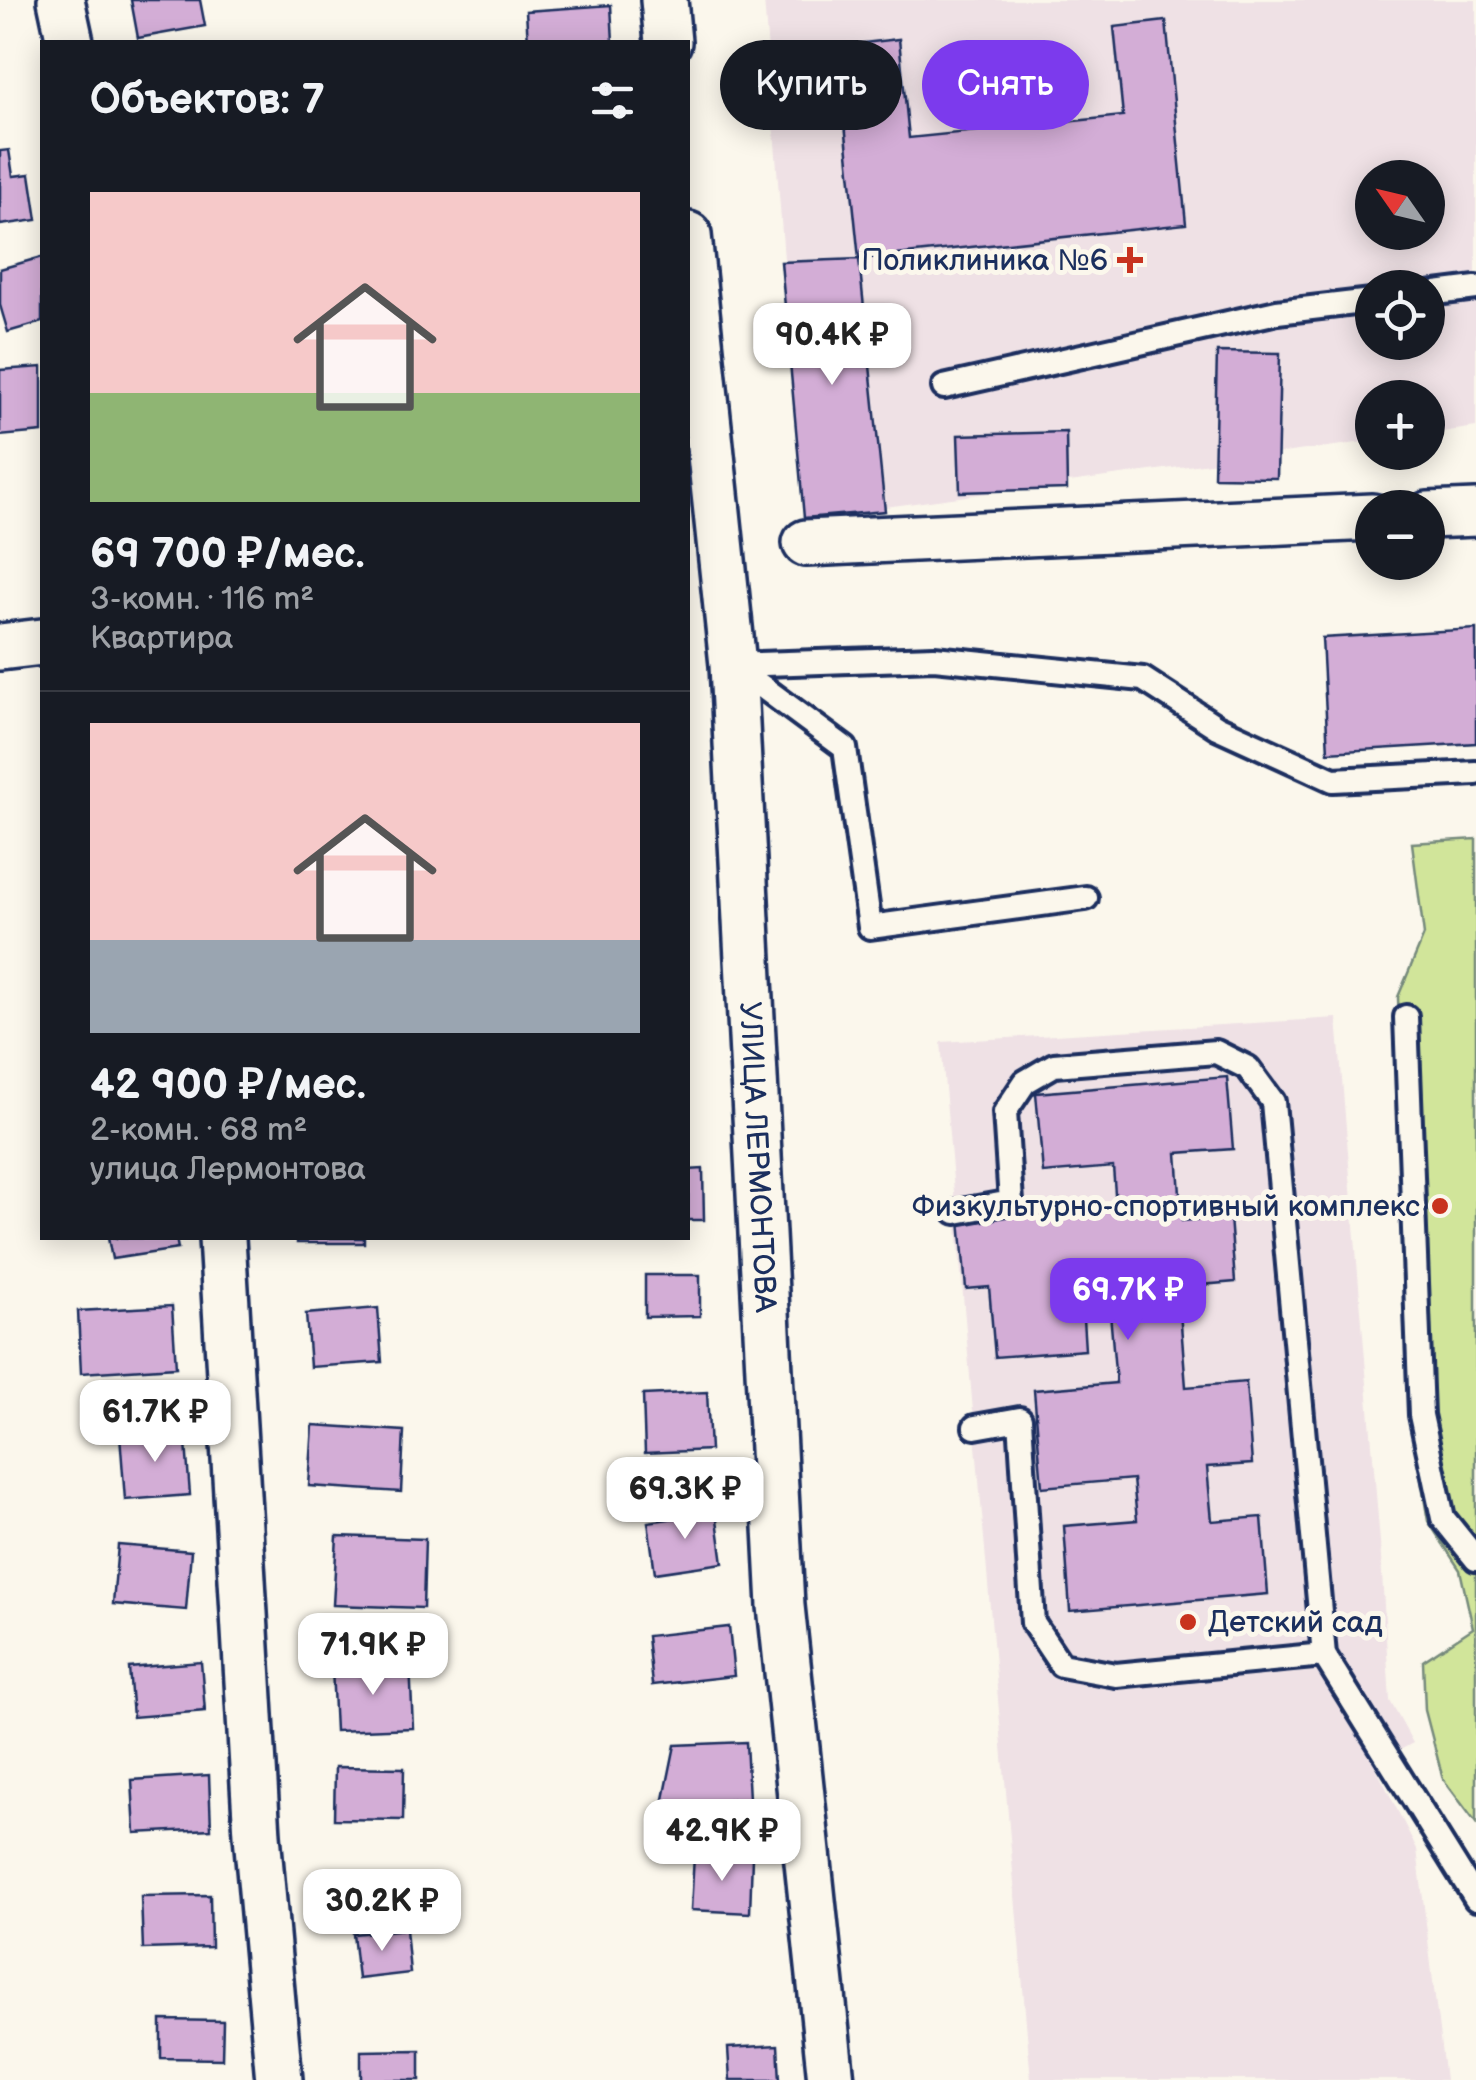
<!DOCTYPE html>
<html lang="ru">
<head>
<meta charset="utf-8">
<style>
	body { margin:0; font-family:"Balsamiq Sans",sans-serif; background:#20242c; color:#f1f3f6; height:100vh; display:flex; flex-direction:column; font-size:38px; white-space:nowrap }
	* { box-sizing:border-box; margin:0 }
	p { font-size:32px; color:#9ea1a6 }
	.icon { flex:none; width:55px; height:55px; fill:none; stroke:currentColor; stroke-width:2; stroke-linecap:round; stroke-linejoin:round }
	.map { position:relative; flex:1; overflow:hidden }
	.sheet { position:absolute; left:40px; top:40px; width:650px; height:1200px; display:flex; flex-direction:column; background:#171b24; border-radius:0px; box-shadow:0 5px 25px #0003 }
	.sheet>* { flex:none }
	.guide { position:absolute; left:720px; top:40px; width:605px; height:90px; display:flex; gap:20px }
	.needle { width:65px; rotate:304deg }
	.controls { position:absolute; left:1355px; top:160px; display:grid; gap:20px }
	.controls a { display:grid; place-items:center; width:90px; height:90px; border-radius:50%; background:#171b24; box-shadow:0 5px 25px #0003; font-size:50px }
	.price { position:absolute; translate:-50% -85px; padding:0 22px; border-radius:20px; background:#fff; color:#222; font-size:32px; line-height:65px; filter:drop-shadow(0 2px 5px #0008) }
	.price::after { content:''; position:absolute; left:50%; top:60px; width:30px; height:22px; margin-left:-15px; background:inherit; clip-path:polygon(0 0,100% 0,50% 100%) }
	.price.selected { background:#7c3aed; color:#fff }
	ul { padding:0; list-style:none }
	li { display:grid; align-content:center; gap:20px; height:530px; padding:0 50px }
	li+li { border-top:2px solid #363941 }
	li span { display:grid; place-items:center; height:310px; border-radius:0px; color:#555 }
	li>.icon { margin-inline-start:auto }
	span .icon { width:180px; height:180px; fill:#fffc; stroke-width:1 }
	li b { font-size:42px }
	h2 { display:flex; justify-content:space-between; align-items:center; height:120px; padding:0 50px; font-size:42px }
	.tag { padding:0 35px; border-radius:45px; background:#171b24; box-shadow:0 5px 25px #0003; font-size:35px; line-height:90px }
	.tag.selected { background:#7c3aed; color:#fff }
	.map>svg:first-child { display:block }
	.built { fill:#efe1e5; fill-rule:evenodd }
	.green { fill:#d1e59a; stroke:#768a7c; stroke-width:2.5 }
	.building { fill:#d3add6; stroke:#1b2f5e; stroke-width:2.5 }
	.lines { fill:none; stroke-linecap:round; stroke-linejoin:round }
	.lane-casing { stroke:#1b2f5e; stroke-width:30 }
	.street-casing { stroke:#1b2f5e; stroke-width:52 }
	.lane { stroke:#fbf7ec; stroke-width:22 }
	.street { stroke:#fbf7ec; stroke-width:45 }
	.poi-dot { fill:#c8321e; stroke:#fbf7ec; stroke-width:4 }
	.labels { text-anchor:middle; stroke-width:10; stroke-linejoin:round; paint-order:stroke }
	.poi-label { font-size:30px; fill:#1b2f5e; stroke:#fbf7ec; text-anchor:end }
	.street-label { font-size:30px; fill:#1b2f5e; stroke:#fbf7ec }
</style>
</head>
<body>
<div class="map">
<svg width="1476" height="2080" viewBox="0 0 1476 2080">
	<rect width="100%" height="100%" fill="#fbf7ec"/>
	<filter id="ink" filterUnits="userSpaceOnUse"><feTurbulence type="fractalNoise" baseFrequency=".01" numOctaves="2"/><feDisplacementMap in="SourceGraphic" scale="20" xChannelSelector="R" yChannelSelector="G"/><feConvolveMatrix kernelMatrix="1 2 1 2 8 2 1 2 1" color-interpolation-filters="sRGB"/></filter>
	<g filter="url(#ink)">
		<g class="built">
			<path d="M764,0H1476V427L1428,434V398H1372V441L804,518ZM1372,178H1428V232H1372ZM1372,288H1428V342H1372Z"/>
			<path d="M1337,1018L1380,1542L1390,1701L1413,1743L1374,1764L1417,1849L1445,2080H1031L941,1042Z"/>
		</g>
		<path class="green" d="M1476,839V1823L1443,1779L1425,1710L1423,1661L1473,1628L1460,1570L1428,1521L1410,1415L1398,997L1424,935L1412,843Z"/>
		<g class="building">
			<path d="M131,0H200L205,26L138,38Z"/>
			<path d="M611,5L613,42H528L526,11Z"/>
			<path d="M1166,21L1186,224L859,259L837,46L899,39L909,138L1123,116L1114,27Z"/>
			<path d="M9,150L13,176L30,174L37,220L0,225V151Z"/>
			<path d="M42,257V322L8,332L0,305V269Z"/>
			<path d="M859,259L885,511L804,518L781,262Z"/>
			<path d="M1217,352L1280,353L1277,478L1214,477Z"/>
			<path d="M42,367V432L0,436V370Z"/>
			<path d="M1066,432L1067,489L960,492L958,435Z"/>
			<path d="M1476,629V743L1328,752L1322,638Z"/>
			<path d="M1227,1077L1233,1149L1177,1153L1182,1221L1230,1217L1235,1282L1178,1287L1186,1387L1246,1382L1252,1464L1207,1467L1212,1521L1262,1517L1268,1594L1070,1611L1064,1526L1137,1520L1133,1479L1042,1487L1034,1390L1116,1383L1109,1301L1082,1303L1085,1350L995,1357L989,1287L966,1289L960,1220L1116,1207L1113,1167L1043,1173L1036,1093Z"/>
			<path d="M703,1169L704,1220H688V1170Z"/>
			<path d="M108,1238H176L178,1249L112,1259Z"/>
			<rect x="297" y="1238" width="67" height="5"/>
			<path d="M645,1275H700V1316L645,1317Z"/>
			<path d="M172,1306L176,1367L81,1373L78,1311Z"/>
			<path d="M378,1308L382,1362L310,1367L306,1314Z"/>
			<path d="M707,1392L710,1450L645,1453L643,1395Z"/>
			<path d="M313,1425L404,1431L401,1492L309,1486Z"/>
			<path d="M185,1430L190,1495L125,1500L120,1435Z"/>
			<path d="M716,1512L723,1563L655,1573L648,1522Z"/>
			<path d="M337,1536L425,1539L423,1608L333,1605Z"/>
			<path d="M118,1545L191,1551L186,1610L113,1604Z"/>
			<path d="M729,1627L734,1676L652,1685L647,1636Z"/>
			<path d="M201,1662L205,1711L133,1717L129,1668Z"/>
			<path d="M410,1664L413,1728L335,1731L332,1668Z"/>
			<path d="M746,1742L749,1799L663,1804L675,1745Z"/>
			<path d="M335,1767L404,1768L403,1820L334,1819Z"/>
			<path d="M209,1775L211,1829L135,1833L132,1780Z"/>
			<path d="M694,1855L752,1857L750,1913L691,1910Z"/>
			<path d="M210,1895L211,1947L143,1949L141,1896Z"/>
			<path d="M406,1929L410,1973L358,1979L353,1934Z"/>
			<path d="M161,2020L223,2021L222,2059L161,2058Z"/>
			<path d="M778,2045L780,2080H730L728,2048Z"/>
			<path d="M420,2050V2080H361V2051Z"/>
		</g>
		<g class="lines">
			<g class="lane-casing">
				<g id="lane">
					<path d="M1428,294L1476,288"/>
					<path d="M944,387L1277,312L1372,301"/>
					<path d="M733,665L934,658L1143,679L1217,727L1333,780L1476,773"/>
					<path d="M733,665L845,748L870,927L1086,898"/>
					<path d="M1406,1017L1421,1415L1443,1518L1476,1559"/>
					<path d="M956,1212L1011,1202L1005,1112L1025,1082L1054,1065L1216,1052L1248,1068L1273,1102L1324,1655L1476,1899"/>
					<path d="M975,1427L1020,1419L1033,1623L1061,1665L1116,1675L1324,1655"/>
				</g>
			</g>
			<g class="street-casing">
				<g id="street">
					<path d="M61,0L70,42"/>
					<path d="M664,0L668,42"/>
					<path id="s1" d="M688,235L733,665L781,1606L831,2080"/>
					<path d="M1428,515L1476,513"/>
					<path d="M806,543L1372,517"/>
					<path d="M0,647L42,642"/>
					<path d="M222,1238L257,1835L279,2080"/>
				</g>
			</g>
			<use href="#lane" class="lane"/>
			<use href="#street" class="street"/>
		</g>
	</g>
	<g class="poi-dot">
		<path d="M1125 245h10v10h10v10h-10v10h-10v-10h-10v-10h10z"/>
		<circle cx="1440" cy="1206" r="10"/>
		<circle cx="1188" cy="1622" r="10"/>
	</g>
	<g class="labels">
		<g class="poi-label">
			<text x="1108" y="270">Поликлиника №6</text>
			<text x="1420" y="1216">Физкультурно-спортивный комплекс</text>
			<text x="1208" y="1632" text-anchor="start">Детский сад</text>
		</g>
		<g class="street-label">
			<text dy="10" stroke="none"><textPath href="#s1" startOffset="925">УЛИЦА ЛЕРМОНТОВА</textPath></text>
		</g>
	</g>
</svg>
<div class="controls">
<a><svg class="needle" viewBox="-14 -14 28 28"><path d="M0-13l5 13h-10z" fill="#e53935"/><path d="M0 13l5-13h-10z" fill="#9ea1a6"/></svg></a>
<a><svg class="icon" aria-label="locate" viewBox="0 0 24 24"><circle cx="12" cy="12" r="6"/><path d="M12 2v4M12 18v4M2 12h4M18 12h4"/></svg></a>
<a>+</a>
<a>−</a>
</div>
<b class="price" style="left:832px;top:388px">90.4K ₽</b>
<b class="price selected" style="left:1128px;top:1343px">69.7K ₽</b>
<b class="price" style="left:155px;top:1465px">61.7K ₽</b>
<b class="price" style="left:685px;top:1542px">69.3K ₽</b>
<b class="price" style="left:373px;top:1698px">71.9K ₽</b>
<b class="price" style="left:722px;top:1884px">42.9K ₽</b>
<b class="price" style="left:382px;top:1954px">30.2K ₽</b>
<div class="guide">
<a class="tag">Купить</a>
<a class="tag selected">Снять</a>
</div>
<section class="sheet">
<h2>Объектов: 7<svg class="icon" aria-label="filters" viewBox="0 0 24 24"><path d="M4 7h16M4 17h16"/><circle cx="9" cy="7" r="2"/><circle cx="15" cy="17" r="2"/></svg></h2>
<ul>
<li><span style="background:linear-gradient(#f6c9c9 65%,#8fb573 0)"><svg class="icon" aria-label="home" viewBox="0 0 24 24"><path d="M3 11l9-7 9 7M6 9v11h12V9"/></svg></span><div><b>69 700 ₽/мес.</b><p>3-комн. · 116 m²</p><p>Квартира</p></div></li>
<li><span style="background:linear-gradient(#f6c9c9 70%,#9aa5b1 0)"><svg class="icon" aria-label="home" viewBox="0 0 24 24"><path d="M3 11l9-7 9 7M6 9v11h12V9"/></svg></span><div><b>42 900 ₽/мес.</b><p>2-комн. · 68 m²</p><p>улица Лермонтова</p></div></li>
</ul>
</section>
</div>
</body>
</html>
